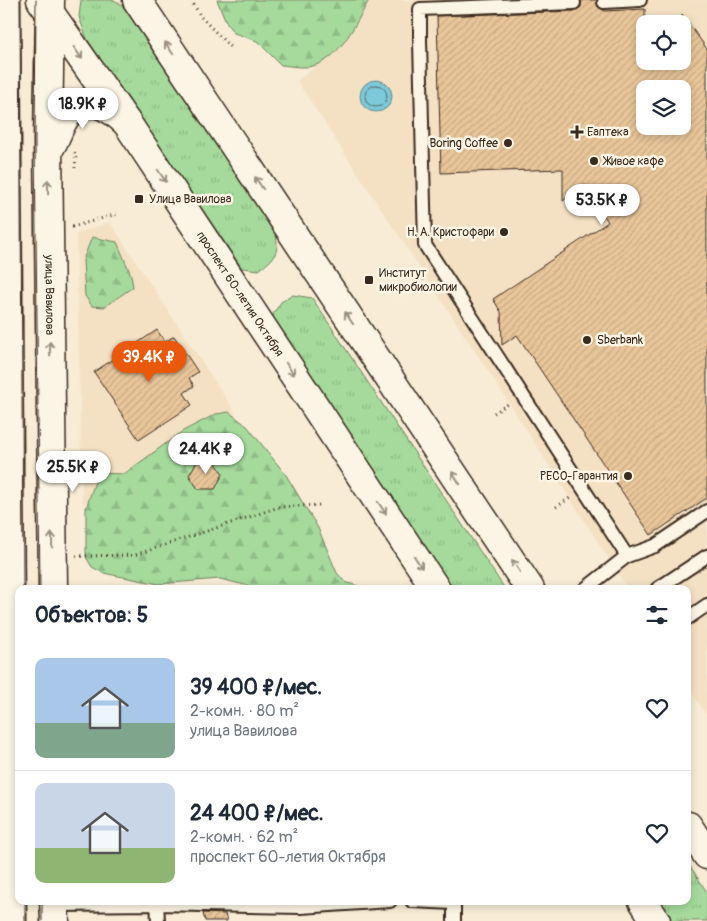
<!DOCTYPE html>
<html lang="ru">
<head>
<meta charset="utf-8">
<style>
	body { margin:0; font-family:Pangolin,sans-serif; background:#f6f6f7; color:#1f2937; height:100vh; display:flex; flex-direction:column; font-size:19px; white-space:nowrap }
	* { box-sizing:border-box; margin:0 }
	p { font-size:16px; color:#747a83 }
	.icon { flex:none; width:28px; height:28px; fill:none; stroke:currentColor; stroke-width:2; stroke-linecap:round; stroke-linejoin:round }
	.map { position:relative; flex:1; overflow:hidden }
	.side { position:absolute; left:15px; top:585px; width:676px; height:320px; display:flex; flex-direction:column; background:#fff; border-radius:10px; box-shadow:0 2px 8px #0003 }
	.side>* { flex:none }
	.controls { position:absolute; left:636px; top:15px; display:grid; gap:10px }
	.controls a { display:grid; place-items:center; width:55px; height:55px; border-radius:10px; background:#fff; box-shadow:0 2px 8px #0003; font-size:25px }
	.price { position:absolute; translate:-50% -42px; padding:0 11px; border-radius:18px; background:#fff; color:#222; font-size:16px; line-height:32px; filter:drop-shadow(0 1px 2px #0008) }
	.price::after { content:''; position:absolute; left:50%; top:30px; width:15px; height:11px; margin-left:-8px; background:inherit; clip-path:polygon(0 0,100% 0,50% 100%) }
	.price.current { background:#ea580c; color:#fff }
	ul { padding:0; list-style:none }
	li { display:flex; align-items:center; gap:15px; height:125px; padding:0 20px }
	li+li { border-top:1px solid #e0e1e3 }
	li span { display:grid; place-items:center; flex:none; width:140px; height:100px; border-radius:10px; color:#555 }
	li>.icon { margin-inline-start:auto }
	span .icon { width:60px; height:60px; fill:#fffc; stroke-width:1 }
	li b { font-size:21px }
	h2 { display:flex; justify-content:space-between; align-items:center; height:60px; padding:0 20px; font-size:21px }
	.map>svg:first-child { display:block }
	.built { fill:#f4e1c4; fill-rule:evenodd }
	.grass { fill:url(#grass-tufts); stroke:#70825d }
	.forest { fill:url(#forest-firs); stroke:#70825d }
	.water { fill:#7bc9d9; stroke:#61898e }
	.lines { fill:none; stroke-linecap:round; stroke-linejoin:round }
	.shore { stroke:#556a69; stroke-width:1 }
	.building { fill:url(#building-hatch); stroke:#3b2a1e; fill-rule:evenodd }
	.service-casing { stroke:#3b2a1e; stroke-width:16 }
	.secondary-casing { stroke:#3b2a1e; stroke-width:31 }
	.primary-casing { stroke:#3b2a1e; stroke-width:31 }
	.path { stroke:#3b2a1e; stroke-width:3; stroke-dasharray:1 4; stroke-linecap:butt }
	.service { stroke:#fcf5e5; stroke-width:12 }
	.secondary { stroke:#fcf5e5; stroke-width:28 }
	.primary { stroke:#fcf5e5; stroke-width:28 }
	.tram { stroke:#3b2a1e; stroke-width:1 }
	.oneway { stroke:#9c9082 }
	.poi-dot { fill:#3b2a1e; stroke:#fcf5e5; stroke-width:2 }
	.labels { text-anchor:middle; stroke-width:5; stroke-linejoin:round; paint-order:stroke }
	.poi-label { font-size:12px; fill:#3b2a1e; stroke:#fcf5e5; text-anchor:start }
	.street-label { font-size:12px; fill:#3b2a1e; stroke:#fcf5e5 }
</style>
</head>
<body>
<div class="map">
<svg width="707" height="921" viewBox="0 0 707 921">
	<defs>
		<pattern id="grass-tufts" width="24" height="20" patternUnits="userSpaceOnUse" patternTransform="scale(1.25)"><rect width="24" height="20" fill="#a5da9c"/><path d="M3 7l-1-3M5 7V3M7 7l1-3M15 17l-1-3M17 17v-4M19 17l1-3" fill="none" stroke="#8fbb86"/></pattern>
		<pattern id="forest-firs" width="22" height="20" patternUnits="userSpaceOnUse" patternTransform="scale(1.25)"><rect width="22" height="20" fill="#a5da9c"/><path d="M5 1l3.5 6h-7zM16 11l3.5 6h-7z" fill="#8fbb86"/></pattern>
		<pattern id="building-hatch" width="6" height="6" patternUnits="userSpaceOnUse" patternTransform="scale(1.25)"><rect width="6" height="6" fill="#e9c69a"/><path d="M-1 1l2-2M0 6l6-6M5 7l2-2" fill="none" stroke="#c9aa84"/></pattern>
	</defs>
	<rect width="100%" height="100%" fill="#f8ecd6"/>
	<filter id="ink" filterUnits="userSpaceOnUse"><feTurbulence type="fractalNoise" baseFrequency=".02" numOctaves="2"/><feDisplacementMap in="SourceGraphic" scale="10" xChannelSelector="R" yChannelSelector="G"/><feConvolveMatrix kernelMatrix="1 2 1 2 8 2 1 2 1" color-interpolation-filters="sRGB"/></filter>
	<g filter="url(#ink)">
		<g class="built">
			<path d="M368,0H707V716L688,686V589H628L509,403L297,81L341,47ZM645,24H682V61H645ZM645,89H682V126H645Z"/>
			<path d="M110,222L235,412L82,505L76,234Z"/>
		</g>
		<g class="grass">
			<path d="M81,0H114L122,5L276,234C279,254 275,258 259,270L242,268L87,39L79,17Z"/>
			<path d="M293,295L312,298L505,589H448L276,330L273,314L281,302Z"/>
			<path d="M688,863L707,892V921H669L656,901H688Z"/>
		</g>
		<g class="forest">
			<path d="M217,0H369C357,21 341,57 316,65C305,69 292,66 281,65L257,41L234,33L227,24Z"/>
			<path d="M92,237L117,242L131,275L133,287L104,307L92,306L85,296L83,260Z"/>
			<path d="M229,412L247,426L286,475L318,528L337,573L345,582L368,589H261L220,579L159,584L103,573L92,567L86,557V508L98,473L124,474L183,431L216,414Z"/>
		</g>
		<circle class="water" cx="376" cy="96" r="16"/>
		<g class="lines">
			<circle class="shore" cx="376" cy="96" r="11"/>
		</g>
		<g class="building">
			<path d="M581,0H596L598,7L605,11L645,9V61H682V14L707,49V498L651,535L517,335L502,345L501,312L493,299L608,222L585,185L563,201V169L441,173L437,16L574,11L581,7ZM645,89H682V126H645Z"/>
			<path d="M157,330L165,342L174,336L198,372L189,378L194,386L184,393L192,405L139,440L94,372Z"/>
			<path d="M198,460H214L223,474L215,489H198L189,475Z"/>
			<path d="M203,913L225,914L227,921H205Z"/>
		</g>
		<g class="lines">
			<g class="service-casing">
				<g id="service">
					<path d="M604,2L640,0"/>
					<path d="M574,3L420,9V41L425,245L627,556L585,589"/>
					<path d="M627,556L655,546L707,511"/>
					<path d="M657,589L707,556"/>
					<path d="M688,618L707,605"/>
					<path d="M157,901L158,921"/>
					<path d="M412,901L454,903V921"/>
					<path d="M54,905L157,904L301,907L390,901"/>
				</g>
			</g>
			<g class="secondary-casing">
				<g id="secondary">
					<path d="M6,0L12,921"/>
					<path id="s1" d="M50,0L48,141L53,589"/>
					<path d="M49,149C57,138 59,124 68,114C90,93 108,106 126,122"/>
					<path d="M54,901L55,921"/>
				</g>
			</g>
			<g class="primary-casing">
				<g id="primary">
					<path id="s2" d="M41,0L127,123L436,589"/>
					<path d="M137,0L530,589"/>
					<path d="M688,826L707,855"/>
					<path d="M643,901L656,921"/>
				</g>
			</g>
			<g class="path">
				<path d="M191,0L201,17L231,48"/>
				<path d="M75,168L76,156L75,152"/>
				<path d="M72,227L117,214"/>
				<path d="M410,287L427,277"/>
				<path d="M494,413L508,404"/>
				<path d="M556,507L570,498"/>
				<path d="M76,556L135,555L279,507L321,505"/>
			</g>
			<use href="#service" class="service"/>
			<use href="#secondary" class="secondary"/>
			<use href="#primary" class="primary"/>
			<g class="tram">
				<path d="M20,0L23,589"/>
				<path d="M36,0L35,141L40,589"/>
				<path d="M25,901V921"/>
				<path d="M42,901V921"/>
			</g>
		</g>
		<defs><path id="oneway-shaft" d="M-6 0H5M1.5-3L5.5 0L1.5 3" fill="none" stroke-width="1.6" stroke-linecap="round" stroke-linejoin="round" transform="scale(1.25)"/></defs>
		<g class="oneway">
			<use href="#oneway-shaft" transform="translate(169 48) rotate(-124)"/>
			<use href="#oneway-shaft" transform="translate(78 53) rotate(55)"/>
			<use href="#oneway-shaft" transform="translate(162 176) rotate(56)"/>
			<use href="#oneway-shaft" transform="translate(259 183) rotate(-124)"/>
			<use href="#oneway-shaft" transform="translate(48 187) rotate(-91)"/>
			<use href="#oneway-shaft" transform="translate(349 318) rotate(-124)"/>
			<use href="#oneway-shaft" transform="translate(50 349) rotate(-91)"/>
			<use href="#oneway-shaft" transform="translate(290 369) rotate(56)"/>
			<use href="#oneway-shaft" transform="translate(456 478) rotate(-124)"/>
			<use href="#oneway-shaft" transform="translate(382 508) rotate(56)"/>
			<use href="#oneway-shaft" transform="translate(52 540) rotate(-91)"/>
			<use href="#oneway-shaft" transform="translate(418 562) rotate(56)"/>
			<use href="#oneway-shaft" transform="translate(516 566) rotate(-123)"/>
		</g>
	</g>
	<g class="poi-dot">
		<path d="M574.5 124.5h5v5h5v5h-5v5h-5v-5h-5v-5h5z"/>
		<circle cx="508" cy="143" r="5"/>
		<circle cx="594" cy="161" r="5"/>
		<rect x="134" y="194" width="10" height="10" rx="2.5"/>
		<circle cx="504" cy="232" r="5"/>
		<rect x="364" y="275" width="10" height="10" rx="2.5"/>
		<circle cx="587" cy="340" r="5"/>
		<circle cx="628" cy="476" r="5"/>
	</g>
	<g class="labels">
		<g class="poi-label">
			<text x="587" y="136">Еаптека</text>
			<text x="498" y="147" text-anchor="end">Boring Coffee</text>
			<text x="604" y="165">Живое кафе</text>
			<text x="149" y="203">Улица Вавилова</text>
			<text x="494" y="236" text-anchor="end">Н. А. Кристофари</text>
			<text x="379" y="277">Институт<tspan x="379" dy="14">микробиологии</tspan></text>
			<text x="597" y="344">Sberbank</text>
			<text x="618" y="480" text-anchor="end">РЕСО-Гарантия</text>
		</g>
		<g class="street-label">
			<text dy="4" stroke="none"><textPath href="#s2" startOffset="355">проспект 60-летия Октября</textPath></text>
			<text dy="4" stroke="none"><textPath href="#s1" startOffset="295">улица Вавилова</textPath></text>
		</g>
	</g>
</svg>
<div class="controls">
<a><svg class="icon" aria-label="locate" viewBox="0 0 24 24"><circle cx="12" cy="12" r="6"/><path d="M12 2v4M12 18v4M2 12h4M18 12h4"/></svg></a>
<a><svg class="icon" aria-label="layers" viewBox="0 0 24 24"><path d="M12 4l9 5-9 5-9-5zM3 14l9 5 9-5"/></svg></a>
</div>
<b class="price" style="left:83px;top:130px">18.9K ₽</b>
<b class="price" style="left:602px;top:226px">53.5K ₽</b>
<b class="price current" style="left:149px;top:383px">39.4K ₽</b>
<b class="price" style="left:206px;top:475px">24.4K ₽</b>
<b class="price" style="left:73px;top:493px">25.5K ₽</b>
<section class="side">
<h2>Объектов: 5<svg class="icon" aria-label="filters" viewBox="0 0 24 24"><path d="M4 7h16M4 17h16"/><circle cx="9" cy="7" r="2"/><circle cx="15" cy="17" r="2"/></svg></h2>
<ul>
<li><span style="background:linear-gradient(#a9c7e8 65%,#7fa58c 0)"><svg class="icon" aria-label="home" viewBox="0 0 24 24"><path d="M3 11l9-7 9 7M6 9v11h12V9"/></svg></span><div><b>39 400 ₽/мес.</b><p>2-комн. · 80 m²</p><p>улица Вавилова</p></div><svg class="icon" aria-label="heart" viewBox="0 0 24 24"><path d="M12 20l-8-8c-3-5 5-10 8-4 3-6 11-1 8 4z"/></svg></li>
<li><span style="background:linear-gradient(#c9d6e8 65%,#8fb573 0)"><svg class="icon" aria-label="home" viewBox="0 0 24 24"><path d="M3 11l9-7 9 7M6 9v11h12V9"/></svg></span><div><b>24 400 ₽/мес.</b><p>2-комн. · 62 m²</p><p>проспект 60-летия Октября</p></div><svg class="icon" aria-label="heart" viewBox="0 0 24 24"><path d="M12 20l-8-8c-3-5 5-10 8-4 3-6 11-1 8 4z"/></svg></li>
</ul>
</section>
</div>
</body>
</html>
